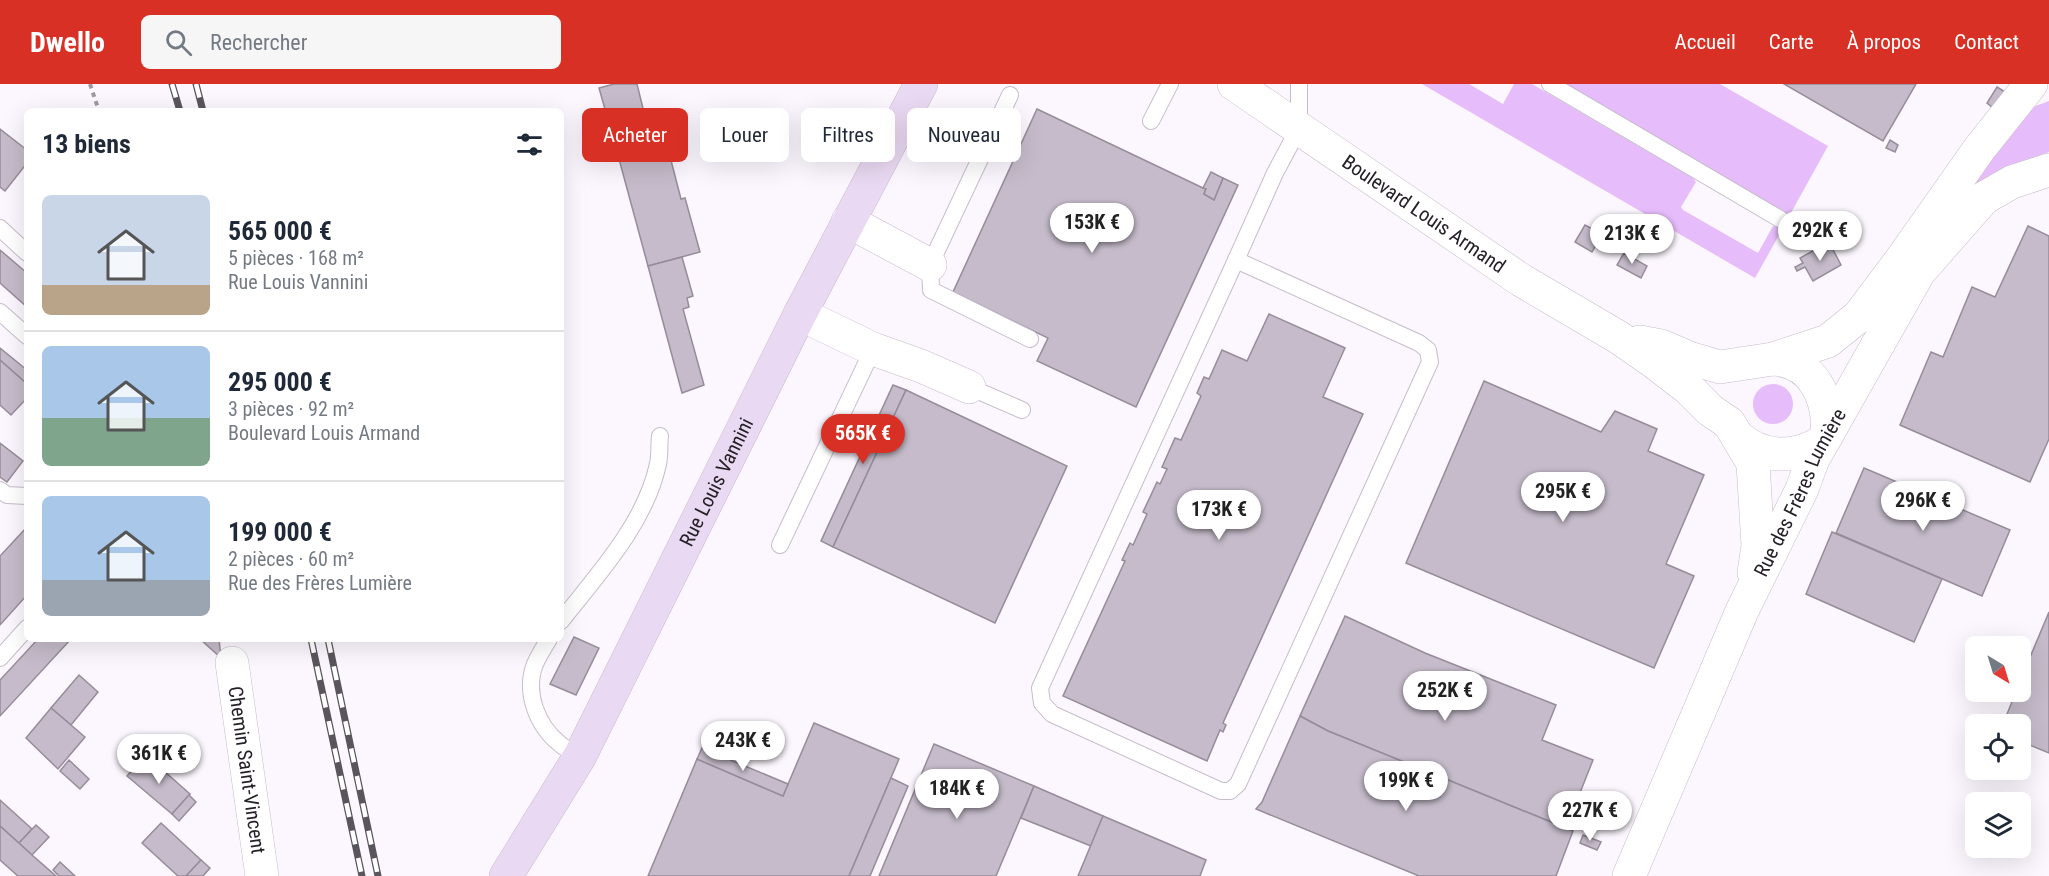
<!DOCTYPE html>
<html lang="fr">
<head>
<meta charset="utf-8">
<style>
	body { margin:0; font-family:"Roboto Condensed",sans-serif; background:#f6f6f7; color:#1f2937; height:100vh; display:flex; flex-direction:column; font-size:22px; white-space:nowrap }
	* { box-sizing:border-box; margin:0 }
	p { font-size:20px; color:#747a83 }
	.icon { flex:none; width:33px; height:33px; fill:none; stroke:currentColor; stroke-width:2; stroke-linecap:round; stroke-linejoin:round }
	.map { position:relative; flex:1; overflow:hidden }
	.details { position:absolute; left:24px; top:24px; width:540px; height:534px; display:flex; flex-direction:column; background:#fff; border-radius:9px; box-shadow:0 6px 24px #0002 }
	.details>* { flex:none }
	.hud { position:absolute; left:582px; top:24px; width:570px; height:54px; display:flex; gap:12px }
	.needle { width:39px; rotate:142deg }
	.tools { position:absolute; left:1965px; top:552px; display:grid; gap:12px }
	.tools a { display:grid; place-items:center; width:66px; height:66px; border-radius:9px; background:#fff; box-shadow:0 6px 24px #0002; font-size:30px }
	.price { position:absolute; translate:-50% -51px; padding:0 14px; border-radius:21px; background:#fff; color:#222; font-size:20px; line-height:39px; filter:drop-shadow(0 2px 3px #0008) }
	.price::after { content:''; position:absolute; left:50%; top:36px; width:18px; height:14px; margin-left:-9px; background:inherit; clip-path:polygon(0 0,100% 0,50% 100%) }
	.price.active { background:#d93025; color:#fff }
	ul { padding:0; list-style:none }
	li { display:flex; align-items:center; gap:18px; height:150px; padding:0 18px }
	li+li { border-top:2px solid #e0e1e3 }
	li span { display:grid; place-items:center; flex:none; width:168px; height:120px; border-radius:9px; color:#555 }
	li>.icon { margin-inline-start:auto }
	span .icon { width:72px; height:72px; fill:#fffc; stroke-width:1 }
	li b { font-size:26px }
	h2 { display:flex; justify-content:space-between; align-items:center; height:72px; padding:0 18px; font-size:26px }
	.tag { padding:0 21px; border-radius:9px; background:#fff; box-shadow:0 6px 24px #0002; font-size:21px; line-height:54px }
	.tag.active { background:#d93025; color:#fff }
	header { display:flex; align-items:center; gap:36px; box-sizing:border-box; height:84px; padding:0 30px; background:#d93025; color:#fff }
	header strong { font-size:28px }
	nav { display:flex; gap:33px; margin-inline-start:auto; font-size:21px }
	.search { width:420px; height:54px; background:#f6f6f7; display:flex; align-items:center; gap:15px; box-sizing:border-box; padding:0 21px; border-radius:9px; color:#747a83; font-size:22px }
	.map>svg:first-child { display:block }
	.green { fill:#e6bcfa }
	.building { fill:#c5bbca; stroke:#968c9a; stroke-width:1.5 }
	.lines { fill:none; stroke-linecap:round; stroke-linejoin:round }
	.service-casing { stroke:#c6bccb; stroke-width:18 }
	.minor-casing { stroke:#c6bccb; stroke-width:34 }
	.secondary-casing { stroke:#c6bccb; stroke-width:34 }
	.path { stroke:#9d999f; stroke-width:4; stroke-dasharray:4.5 4.5; stroke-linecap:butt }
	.service { stroke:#fff; stroke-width:16 }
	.minor { stroke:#fff; stroke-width:33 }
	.secondary { stroke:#ead9f2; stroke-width:33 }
	.rail-casing { stroke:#5a555c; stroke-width:7 }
	.rail { stroke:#fff; stroke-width:4.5; stroke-dasharray:14; stroke-linecap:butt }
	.labels { text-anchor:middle; stroke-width:4.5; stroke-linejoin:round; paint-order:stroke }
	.street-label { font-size:20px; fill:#252127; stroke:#fff }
</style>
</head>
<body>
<header>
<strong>Dwello</strong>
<div class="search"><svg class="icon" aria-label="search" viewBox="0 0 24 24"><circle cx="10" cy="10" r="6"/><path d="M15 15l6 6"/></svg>Rechercher</div>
<nav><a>Accueil</a><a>Carte</a><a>À propos</a><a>Contact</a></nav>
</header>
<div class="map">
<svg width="2049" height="792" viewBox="0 0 2049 792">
	<rect width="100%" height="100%" fill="#fcf7fe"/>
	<g class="green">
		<path d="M1422,0H1469L1503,20L1514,0H1532L1693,94L1696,98L1681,123L1683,126L1758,169L1773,142L1783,144L1755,194Z"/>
		<path d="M1558,0H1720L1828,62L1787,136Z"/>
		<path d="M2049,17V68L2018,80L1964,109L2033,23Z"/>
		<circle cx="1773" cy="320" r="20"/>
	</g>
	<g class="building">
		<path d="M614,0H637L652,61L666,57L681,115L685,114L700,168L648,182L619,75L626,73L620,49L612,50L599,4Z"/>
		<path d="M1784,0H1916L1883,57Z"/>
		<path d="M1997,3L2005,8L1993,24L1987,19Z"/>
		<path d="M1037,25L1203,104L1206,105L1204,110L1214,116L1223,94L1238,101L1136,323L1037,277L1048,254L953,208Z"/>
		<path d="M0,45L27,66V79L5,107L0,103Z"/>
		<path d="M1890,56L1898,61L1895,68L1886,64Z"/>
		<path d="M1211,88L1223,94L1214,116L1204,110L1206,105L1203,104Z"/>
		<path d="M1840,137L1846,148L1829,158L1823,147Z"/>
		<path d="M1585,141L1602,150L1592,168L1575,158Z"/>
		<path d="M2028,142L2049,152V355L2030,398L1900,341L1931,268L1943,273L1972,203L1995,213Z"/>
		<path d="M1829,158L1841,181L1813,197L1805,183L1797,187L1795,183L1803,179L1800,174Z"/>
		<path d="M0,166L27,189V223L0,199Z"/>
		<path d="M1624,169L1647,182L1641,194L1617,181Z"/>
		<path d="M682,173L693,212L687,214L689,223L683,225L704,301L682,309L648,182Z"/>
		<path d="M1269,230L1345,264L1323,313L1363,330L1223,639L1226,641L1223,648L1220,646L1207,677L1063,612L1125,477L1122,476L1130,459L1133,461L1147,430L1143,428L1157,398L1160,400L1167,385L1162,383L1175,354L1181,356L1201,312L1197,309L1204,293L1209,295L1222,266L1247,277Z"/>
		<path d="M0,264L27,286V300L0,276Z"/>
		<path d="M0,276L27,300V314L11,331L0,321Z"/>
		<path d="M1484,297L1601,348L1615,327L1657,345L1648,367L1704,391L1666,480L1694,492L1654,584L1406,479Z"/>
		<path d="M893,301L906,306L833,463L821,457Z"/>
		<path d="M906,306L1067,382L995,539L833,463Z"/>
		<path d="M0,359L23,377L7,398L0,393Z"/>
		<path d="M1864,384L2010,446L1982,512L1836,449Z"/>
		<path d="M27,443V511L0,541V472Z"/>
		<path d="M1832,448L1942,495L1914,558L1806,510Z"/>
		<path d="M2049,528V669L2020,657V640H2003L2016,608H2020V597Z"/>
		<path d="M1345,532L1425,569L1556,621L1542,656L1593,676L1566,744L1328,647L1300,632Z"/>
		<path d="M574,553L599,564L576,611L550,600Z"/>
		<path d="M38,555H71L0,632V596Z"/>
		<path d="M200,555H219L221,574Z"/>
		<path d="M79,591L98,608L71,641L51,624Z"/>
		<path d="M51,624L85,653L58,685L26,654Z"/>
		<path d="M1300,632L1328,647L1573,747L1556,792H1419L1256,725L1262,718Z"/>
		<path d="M814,639L899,675L849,792H648L697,675L783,712Z"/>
		<path d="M934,660L1034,702L996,792H879Z"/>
		<path d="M702,664L788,700L783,712L697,675Z"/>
		<path d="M146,671L190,710L172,730L127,692Z"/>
		<path d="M69,676L89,695L80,705L60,687Z"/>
		<path d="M891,694L908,702L870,792H849Z"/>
		<path d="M1034,702L1103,732L1091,762L1021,734Z"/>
		<path d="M189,711L196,718L179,737L172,730Z"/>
		<path d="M0,716L32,745L19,759L0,742Z"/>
		<path d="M1103,732L1206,776L1200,792H1078Z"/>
		<path d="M161,739L201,776L186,792H178L142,759Z"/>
		<path d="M36,741L49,753L32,771L19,759Z"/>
		<path d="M0,742L32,771L56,792H18L0,776Z"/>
		<path d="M1583,751L1601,758L1597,766L1580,759Z"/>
		<path d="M201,776L210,784L203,792H186Z"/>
		<path d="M60,778L75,792H59L53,786Z"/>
	</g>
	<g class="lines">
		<g class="service-casing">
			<g id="service">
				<path d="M1550,0L1780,135"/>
				<path d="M1010,11L930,181L931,206L1030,255"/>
				<path d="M1151,37L1170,0"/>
				<path d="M0,144L27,169"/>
				<path d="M1236,176L1419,259L1428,266L1430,278L1238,700L1230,707H1221L1052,630L1042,619L1040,604Z"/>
				<path d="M1236,176L1275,89L1299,44V0"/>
				<path d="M0,228L27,252"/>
				<path d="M969,303L1022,326"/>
				<path d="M0,406L7,411L27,412"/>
				<path d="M780,461L873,265"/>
				<path d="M561,537C598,490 645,440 658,380C660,371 659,361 660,352"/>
				<path d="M549,555C544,563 539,571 535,580C524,608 537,642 560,660C565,665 573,668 580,672"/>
				<path d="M0,574L27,544"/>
			</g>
		</g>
		<g class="minor-casing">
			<g id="minor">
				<path id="s1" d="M1234,0L1521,196L1618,253L1654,278L1689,305L1710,326L1729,339L1753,379L1758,462L1754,489"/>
				<path d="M848,137L930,181"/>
				<path d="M800,230L873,265L921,282L969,303"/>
				<path d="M1640,258L1661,262L1689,274L1720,283L1773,275L1828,257L1859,232L1901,176L1980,64L2031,0"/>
				<path d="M1773,275C1814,277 1830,315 1827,351"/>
				<path d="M1737,352C1762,375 1794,375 1822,358"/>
				<path id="s2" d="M232,579L262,792"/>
				<path id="s3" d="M1629,792L1742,527L1802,405L1813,375L1919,188L1984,114L2012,98L2049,86"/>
			</g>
		</g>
		<g class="secondary-casing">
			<g id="secondary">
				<path id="s4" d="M506,792L580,672L800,230L921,0"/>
			</g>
		</g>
		<path class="path" d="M90,0L99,27"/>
		<use href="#service" class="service"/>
		<use href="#minor" class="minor"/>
		<use href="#secondary" class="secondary"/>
		<g class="rail-casing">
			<g id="rail">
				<path d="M172,0L180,27"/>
				<path d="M196,0L203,27"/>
				<path d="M311,555L362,792"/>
				<path d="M328,555L378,792"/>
			</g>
		</g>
		<use href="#rail" class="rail"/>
	</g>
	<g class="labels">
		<g class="street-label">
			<text dy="7" stroke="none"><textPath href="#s1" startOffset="230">Boulevard Louis Armand</textPath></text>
			<text dy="7" stroke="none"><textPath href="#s4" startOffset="447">Rue Louis Vannini</textPath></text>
			<text dy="7" stroke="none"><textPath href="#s3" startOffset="420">Rue des Frères Lumière</textPath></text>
			<text dy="7" stroke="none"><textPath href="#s2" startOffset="108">Chemin Saint-Vincent</textPath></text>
		</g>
	</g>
</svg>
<div class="tools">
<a><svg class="needle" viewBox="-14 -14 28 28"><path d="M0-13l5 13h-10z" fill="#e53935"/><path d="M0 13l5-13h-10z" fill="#747a83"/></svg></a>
<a><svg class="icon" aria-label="locate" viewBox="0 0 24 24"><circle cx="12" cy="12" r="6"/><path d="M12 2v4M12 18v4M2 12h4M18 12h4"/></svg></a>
<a><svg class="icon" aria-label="layers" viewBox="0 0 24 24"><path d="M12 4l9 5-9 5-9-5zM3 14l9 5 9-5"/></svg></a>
</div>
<b class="price" style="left:1092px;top:170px">153K €</b>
<b class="price" style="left:1820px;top:178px">292K €</b>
<b class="price" style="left:1632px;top:181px">213K €</b>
<b class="price active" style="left:863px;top:381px">565K €</b>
<b class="price" style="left:1563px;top:439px">295K €</b>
<b class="price" style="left:1923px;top:448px">296K €</b>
<b class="price" style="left:1219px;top:457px">173K €</b>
<b class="price" style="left:1445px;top:638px">252K €</b>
<b class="price" style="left:743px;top:688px">243K €</b>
<b class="price" style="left:159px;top:701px">361K €</b>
<b class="price" style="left:1406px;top:728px">199K €</b>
<b class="price" style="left:957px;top:736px">184K €</b>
<b class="price" style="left:1590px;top:758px">227K €</b>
<div class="hud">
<a class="tag active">Acheter</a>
<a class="tag">Louer</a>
<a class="tag">Filtres</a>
<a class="tag">Nouveau</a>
</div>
<section class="details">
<h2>13 biens<svg class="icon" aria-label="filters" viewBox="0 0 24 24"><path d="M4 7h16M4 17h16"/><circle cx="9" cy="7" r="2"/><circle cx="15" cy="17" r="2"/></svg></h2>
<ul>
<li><span style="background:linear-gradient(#c9d6e8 75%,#b9a48a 0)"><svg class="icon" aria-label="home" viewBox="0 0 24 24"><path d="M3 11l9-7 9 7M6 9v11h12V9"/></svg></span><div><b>565 000 €</b><p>5 pièces · 168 m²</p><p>Rue Louis Vannini</p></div></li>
<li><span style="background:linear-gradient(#a9c7e8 60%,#7fa58c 0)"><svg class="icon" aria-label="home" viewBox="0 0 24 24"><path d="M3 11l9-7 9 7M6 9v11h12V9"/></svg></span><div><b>295 000 €</b><p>3 pièces · 92 m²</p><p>Boulevard Louis Armand</p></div></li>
<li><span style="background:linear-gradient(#a9c7e8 70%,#9aa5b1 0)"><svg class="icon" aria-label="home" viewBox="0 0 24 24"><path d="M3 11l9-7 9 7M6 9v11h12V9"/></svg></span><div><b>199 000 €</b><p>2 pièces · 60 m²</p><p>Rue des Frères Lumière</p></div></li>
</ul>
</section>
</div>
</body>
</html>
